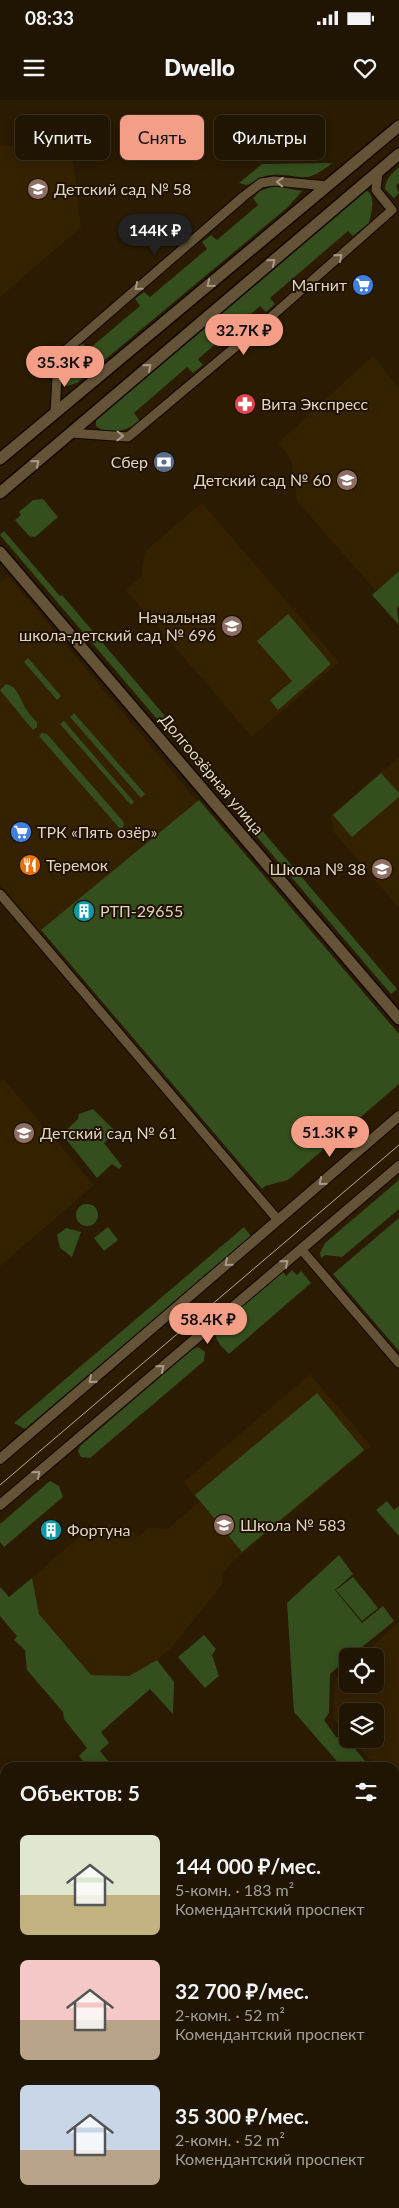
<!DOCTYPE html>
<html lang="ru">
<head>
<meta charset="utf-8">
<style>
	body { margin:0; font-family:Lato,sans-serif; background:#281d0c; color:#f1f3f6; height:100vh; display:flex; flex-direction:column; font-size:19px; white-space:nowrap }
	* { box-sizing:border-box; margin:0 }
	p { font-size:16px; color:#a29e99 }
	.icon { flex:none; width:28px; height:28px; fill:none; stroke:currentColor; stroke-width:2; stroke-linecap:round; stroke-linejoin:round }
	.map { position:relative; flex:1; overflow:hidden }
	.side { position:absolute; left:0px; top:1662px; width:400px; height:446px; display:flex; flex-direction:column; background:#201402; border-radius:15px 15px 0 0; box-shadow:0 2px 12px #0003,0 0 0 1px #3d3324 }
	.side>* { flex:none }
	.hud { position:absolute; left:15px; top:15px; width:370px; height:45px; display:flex; gap:10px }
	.tools { position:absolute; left:339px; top:1548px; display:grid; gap:10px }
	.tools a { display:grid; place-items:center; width:45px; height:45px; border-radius:8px; background:#201402; box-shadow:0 2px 12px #0003,0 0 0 1px #3d3324; font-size:25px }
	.price { position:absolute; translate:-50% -42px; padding:0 11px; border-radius:18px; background:#f49e88; color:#111; font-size:16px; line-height:32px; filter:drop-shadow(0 1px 2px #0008) }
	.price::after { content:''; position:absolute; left:50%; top:30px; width:15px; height:11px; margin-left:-8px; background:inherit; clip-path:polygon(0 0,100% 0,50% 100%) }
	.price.selected { background:#222; color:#fff }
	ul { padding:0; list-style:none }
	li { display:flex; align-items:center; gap:15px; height:125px; padding:0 20px }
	li span { display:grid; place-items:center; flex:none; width:140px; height:100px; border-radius:8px; color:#555 }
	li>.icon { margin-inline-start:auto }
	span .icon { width:60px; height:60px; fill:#fffc; stroke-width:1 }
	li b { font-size:21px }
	h2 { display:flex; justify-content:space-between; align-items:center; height:60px; padding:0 20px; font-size:21px }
	.chip { padding:0 18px; border-radius:8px; background:#201402; box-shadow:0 2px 12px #0003,0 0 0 1px #3d3324; font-size:18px; line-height:45px }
	.chip.selected { background:#f49e88; color:#111 }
	.status { display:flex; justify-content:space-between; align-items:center; height:35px; padding:0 25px; background:#201402; direction:ltr }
	.status svg { height:14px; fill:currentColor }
	header { display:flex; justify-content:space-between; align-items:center; height:65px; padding:0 20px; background:#201402; font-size:22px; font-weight:800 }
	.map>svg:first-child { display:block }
	.built { fill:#342100 }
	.green { fill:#344f1d }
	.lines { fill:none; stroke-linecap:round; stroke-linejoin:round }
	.minor-casing { stroke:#120500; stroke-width:11 }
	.tertiary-casing { stroke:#120500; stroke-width:12 }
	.secondary-casing { stroke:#120500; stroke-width:14 }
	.minor { stroke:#655338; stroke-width:9 }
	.tertiary { stroke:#655338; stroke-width:10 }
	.secondary { stroke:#655338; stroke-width:11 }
	.tram { stroke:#b5a998; stroke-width:1 }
	.oneway { stroke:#a89a86 }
	.labels { text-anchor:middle; stroke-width:4; stroke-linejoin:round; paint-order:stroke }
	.poi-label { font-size:16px; fill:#ded4c5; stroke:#211200; text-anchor:start }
	.street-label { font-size:16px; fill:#ded4c5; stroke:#211200 }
</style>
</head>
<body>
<div class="status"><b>08:33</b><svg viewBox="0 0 49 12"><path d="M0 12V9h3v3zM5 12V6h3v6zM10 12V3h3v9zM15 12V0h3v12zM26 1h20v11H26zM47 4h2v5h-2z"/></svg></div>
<header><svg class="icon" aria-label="menu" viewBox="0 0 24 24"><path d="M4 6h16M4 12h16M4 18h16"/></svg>Dwello<svg class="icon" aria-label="heart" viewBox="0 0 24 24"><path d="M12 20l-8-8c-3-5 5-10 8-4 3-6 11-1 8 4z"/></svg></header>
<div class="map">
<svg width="399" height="2108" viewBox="0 0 399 2108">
	<rect width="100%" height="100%" fill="#2a1b02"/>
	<g class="built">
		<path d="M0,45L72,51L81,127L0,197Z"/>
		<path d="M373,256L399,288V471L376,491L297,401L291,359L278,343Z"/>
		<path d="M202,403L339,562L252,637L126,490L141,477L145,451Z"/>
		<path d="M8,476L197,701L41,832L0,784V483Z"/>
		<path d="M399,657V808L333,731L331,715Z"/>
		<path d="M3,979L94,1085L0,1166V981Z"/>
		<path d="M310,1274L371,1346L230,1464L222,1475L224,1482L172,1547L151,1565L129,1576L91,1575L39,1514L32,1478L95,1423L101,1430L109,1424L129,1427L138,1437L150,1427L167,1429L199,1402L184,1382Z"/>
		<path d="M399,1522V1695L395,1690V1668L376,1667L351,1639H375V1611H348L347,1634L333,1618L335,1579L347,1568L348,1584H375V1556H361Z"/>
	</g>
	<g class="green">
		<path d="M297,34H304L317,50L313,53L283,54L279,49Z"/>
		<path d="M332,63C303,87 302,73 272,75C261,75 255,83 246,85L239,83L262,64Z"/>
		<path d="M399,67V83L396,86L399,93L394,98L385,89C386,79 391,74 399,67Z"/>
		<path d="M274,86L302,91L288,107L77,283L67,286L63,281C67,262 67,255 82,243L89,249L140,206L135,199L144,192L150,197L207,149L202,142L211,135L217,140L258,105L253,98L260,91Z"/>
		<path d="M366,90C377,97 371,112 369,123L353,136L348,131L270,198L275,204L266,212L260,206L198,259L203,265L193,273L187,267L134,313L140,321C129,330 108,337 96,326V320L362,91Z"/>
		<path d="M43,399L58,417L35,437L29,436L15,420L21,415L19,412L33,400Z"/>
		<path d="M4,431L60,496L62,495L227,689L221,694L0,435Z"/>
		<path d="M399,471V505L397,509L399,525L372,495Z"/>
		<path d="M288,514L331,564L278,610L270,600L292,581L257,541Z"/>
		<path d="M28,558L61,596L57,600L24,562Z"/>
		<path d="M6,584C18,586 20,600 26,609C29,614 33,618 37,622V627L33,630L0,590Z"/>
		<path d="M74,613L145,694L141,698L70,617Z"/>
		<path d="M64,621L134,702L131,705L60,624Z"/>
		<path d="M42,633L47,634L121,719L124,723L122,731L39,636Z"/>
		<path d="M381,673L399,693V697L352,737L333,715Z"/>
		<path d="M199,700L399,934V984L288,1080L265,1086L262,1089L41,830Z"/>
		<path d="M242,707L397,889L391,894L236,712Z"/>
		<path d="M93,1009L116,1032L104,1043L122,1066L119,1069L112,1064L97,1078L62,1034L78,1019L79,1014Z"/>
		<path d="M399,1080V1109L342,1157L325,1155L321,1158L320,1153L325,1143Z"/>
		<circle cx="87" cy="1115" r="11"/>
		<path d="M399,1118V1251L333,1174Z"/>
		<path d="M108,1127L118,1140L104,1151L94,1138Z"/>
		<path d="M244,1127L251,1136L25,1329L14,1323Z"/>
		<path d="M66,1128L81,1132L72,1157L60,1148L57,1135Z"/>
		<path d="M292,1170L297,1175L301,1171L311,1183L229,1254C222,1246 211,1239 218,1227L283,1172L286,1176Z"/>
		<path d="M198,1247L205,1252L204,1261L90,1358L81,1357L78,1351L80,1346L193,1249Z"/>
		<path d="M317,1293L364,1350L242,1452L195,1395Z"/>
		<path d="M50,1381L59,1386L63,1397L4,1447L0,1442V1424Z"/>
		<path d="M387,1401L394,1410L399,1406V1436L376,1410Z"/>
		<path d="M339,1455L353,1474L335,1490L362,1523L383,1506L394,1521L351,1556H348L347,1559L330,1574L329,1613L324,1620L336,1637L347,1639L370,1667H342L294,1612L287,1503Z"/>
		<path d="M353,1477L378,1508L362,1521L336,1490Z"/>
		<path d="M32,1478L39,1514L91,1575L129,1576L157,1560L174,1582L173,1614L150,1589L101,1632L109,1643L100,1651L109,1662L106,1667H88L79,1656L87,1648L64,1619L63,1612L27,1570L25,1550L14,1540L17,1536L0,1516V1487L9,1497Z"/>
		<path d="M204,1535L216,1549L212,1555L219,1576L205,1588L178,1557Z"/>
		<path d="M5,1815V1881L0,1886V1820Z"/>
		<path d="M304,2104H380L379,2108H299Z"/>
	</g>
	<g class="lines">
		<g class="minor-casing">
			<g id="minor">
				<path d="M55,314L58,257L244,96L261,83L274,81L328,86"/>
				<path d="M71,333L128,337L264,223L392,110L376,90L378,73"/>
				<path d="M0,794L278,1120"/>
				<path d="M301,1149L399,1263"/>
			</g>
		</g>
		<g class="tertiary-casing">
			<g id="tertiary">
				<path d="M0,1359L399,1016"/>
				<path d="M0,1405L399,1066"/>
				<path d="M395,2014L399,2010"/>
				<path d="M284,2108L289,2104"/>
			</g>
		</g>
		<g class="secondary-casing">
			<g id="secondary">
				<path d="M0,359L399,26"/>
				<path d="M0,393L399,54"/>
				<path d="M0,452L399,919"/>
			</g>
		</g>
		<use href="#minor" class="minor"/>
		<use href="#tertiary" class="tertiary"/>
		<use href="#secondary" class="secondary"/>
		<path class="tram" d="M0,1385L399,1045"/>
	</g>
	<defs><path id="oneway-chevron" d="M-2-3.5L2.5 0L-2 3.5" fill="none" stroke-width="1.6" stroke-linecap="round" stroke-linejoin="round" transform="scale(1.25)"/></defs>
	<g class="oneway">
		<use href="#oneway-chevron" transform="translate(280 82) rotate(-176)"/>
		<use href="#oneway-chevron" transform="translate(339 157) rotate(-41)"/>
		<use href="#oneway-chevron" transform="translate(272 162) rotate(-40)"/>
		<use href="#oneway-chevron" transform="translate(210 184) rotate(140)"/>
		<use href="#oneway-chevron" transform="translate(138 187) rotate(139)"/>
		<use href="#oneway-chevron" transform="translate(148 267) rotate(-40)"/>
		<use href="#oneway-chevron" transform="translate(120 336) rotate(1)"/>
		<use href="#oneway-chevron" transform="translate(36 363) rotate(-40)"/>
		<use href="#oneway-chevron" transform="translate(322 1082) rotate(139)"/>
		<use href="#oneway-chevron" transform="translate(228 1163) rotate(139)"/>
		<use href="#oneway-chevron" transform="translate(285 1163) rotate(-40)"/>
		<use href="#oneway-chevron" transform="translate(161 1268) rotate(-40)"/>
		<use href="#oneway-chevron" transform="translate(92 1280) rotate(139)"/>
		<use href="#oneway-chevron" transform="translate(37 1374) rotate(-41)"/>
	</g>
	<defs>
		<g id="school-disc" transform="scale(1.125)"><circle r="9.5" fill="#8d6e63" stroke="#211200"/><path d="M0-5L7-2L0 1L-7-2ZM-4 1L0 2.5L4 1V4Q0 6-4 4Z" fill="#fff"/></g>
		<g id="supermarket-disc" transform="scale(1.125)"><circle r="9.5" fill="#3f7fe0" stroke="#211200"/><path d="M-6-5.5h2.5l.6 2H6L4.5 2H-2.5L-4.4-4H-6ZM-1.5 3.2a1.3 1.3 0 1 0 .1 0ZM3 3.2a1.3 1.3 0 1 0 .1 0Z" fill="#fff"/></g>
		<g id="pharmacy-disc" transform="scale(1.125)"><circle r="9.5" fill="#e0444e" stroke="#211200"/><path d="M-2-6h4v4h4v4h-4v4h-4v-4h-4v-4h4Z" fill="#fff"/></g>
		<g id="bank-disc" transform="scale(1.125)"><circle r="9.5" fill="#5c6f8a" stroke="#211200"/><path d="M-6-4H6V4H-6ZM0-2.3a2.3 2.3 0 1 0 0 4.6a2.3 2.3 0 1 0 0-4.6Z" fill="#fff"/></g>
		<g id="restaurant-disc" transform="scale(1.125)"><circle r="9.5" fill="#e8710a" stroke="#211200"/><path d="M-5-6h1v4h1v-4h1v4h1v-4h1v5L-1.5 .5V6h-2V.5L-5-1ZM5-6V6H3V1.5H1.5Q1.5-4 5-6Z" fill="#fff"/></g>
		<g id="building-disc" transform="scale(1.125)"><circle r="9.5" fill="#0f9aa8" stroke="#211200"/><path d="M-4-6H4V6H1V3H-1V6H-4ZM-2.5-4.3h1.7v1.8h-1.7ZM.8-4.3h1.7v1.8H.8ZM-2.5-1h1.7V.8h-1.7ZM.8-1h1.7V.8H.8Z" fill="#fff"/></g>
	</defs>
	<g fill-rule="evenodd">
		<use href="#school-disc" x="38" y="89"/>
		<use href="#supermarket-disc" x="363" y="185"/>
		<use href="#pharmacy-disc" x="245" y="304"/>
		<use href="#bank-disc" x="164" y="362"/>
		<use href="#school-disc" x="347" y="380"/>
		<use href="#school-disc" x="232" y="526"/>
		<use href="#supermarket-disc" x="21" y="732"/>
		<use href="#restaurant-disc" x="30" y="765"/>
		<use href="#school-disc" x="382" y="769"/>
		<use href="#building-disc" x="84" y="811"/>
		<use href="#school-disc" x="24" y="1033"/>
		<use href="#school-disc" x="224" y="1425"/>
		<use href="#building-disc" x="51" y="1430"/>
	</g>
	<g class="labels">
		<g class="poi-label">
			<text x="54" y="95">Детский сад № 58</text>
			<text x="347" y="191" text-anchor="end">Магнит</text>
			<text x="261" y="310">Вита Экспресс</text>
			<text x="148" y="368" text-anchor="end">Сбер</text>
			<text x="331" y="386" text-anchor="end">Детский сад № 60</text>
			<text x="216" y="523" text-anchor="end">Начальная<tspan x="216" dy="18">школа-детский сад № 696</tspan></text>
			<text x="37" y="738">ТРК «Пять озёр»</text>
			<text x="46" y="771">Теремок</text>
			<text x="366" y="775" text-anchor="end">Школа № 38</text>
			<text x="100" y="817">РТП-29655</text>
			<text x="40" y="1039">Детский сад № 61</text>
			<text x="240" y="1431">Школа № 583</text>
			<text x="67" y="1436">Фортуна</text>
		</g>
		<g class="street-label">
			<text transform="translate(212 674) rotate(50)" y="6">Долгоозёрная улица</text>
		</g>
	</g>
</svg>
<div class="tools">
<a><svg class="icon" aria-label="locate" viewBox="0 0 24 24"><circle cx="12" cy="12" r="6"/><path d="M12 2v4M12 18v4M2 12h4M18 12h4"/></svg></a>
<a><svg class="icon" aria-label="layers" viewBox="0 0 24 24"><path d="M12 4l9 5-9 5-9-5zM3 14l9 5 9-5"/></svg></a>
</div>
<b class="price selected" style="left:155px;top:156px">144K ₽</b>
<b class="price" style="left:244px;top:256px">32.7K ₽</b>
<b class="price" style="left:65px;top:288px">35.3K ₽</b>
<b class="price" style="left:330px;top:1058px">51.3K ₽</b>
<b class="price" style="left:208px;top:1245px">58.4K ₽</b>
<div class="hud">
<a class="chip">Купить</a>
<a class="chip selected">Снять</a>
<a class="chip">Фильтры</a>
</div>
<section class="side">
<h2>Объектов: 5<svg class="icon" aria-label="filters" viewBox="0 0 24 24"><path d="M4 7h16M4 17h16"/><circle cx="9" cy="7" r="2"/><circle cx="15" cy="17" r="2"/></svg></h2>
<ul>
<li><span style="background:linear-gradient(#dfe7d0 60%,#c2b280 0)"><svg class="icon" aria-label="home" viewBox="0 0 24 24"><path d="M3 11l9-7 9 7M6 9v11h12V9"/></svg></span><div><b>144 000 ₽/мес.</b><p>5-комн. · 183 m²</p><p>Комендантский проспект</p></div></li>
<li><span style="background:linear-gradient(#f6c9c9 60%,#b9a48a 0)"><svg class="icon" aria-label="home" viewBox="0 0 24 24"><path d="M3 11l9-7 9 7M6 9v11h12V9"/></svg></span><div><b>32 700 ₽/мес.</b><p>2-комн. · 52 m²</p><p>Комендантский проспект</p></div></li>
<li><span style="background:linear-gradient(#c9d6e8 65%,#b9a48a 0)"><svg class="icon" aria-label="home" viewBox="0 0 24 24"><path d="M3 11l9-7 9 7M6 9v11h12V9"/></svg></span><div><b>35 300 ₽/мес.</b><p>2-комн. · 52 m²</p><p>Комендантский проспект</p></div></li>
</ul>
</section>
</div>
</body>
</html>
